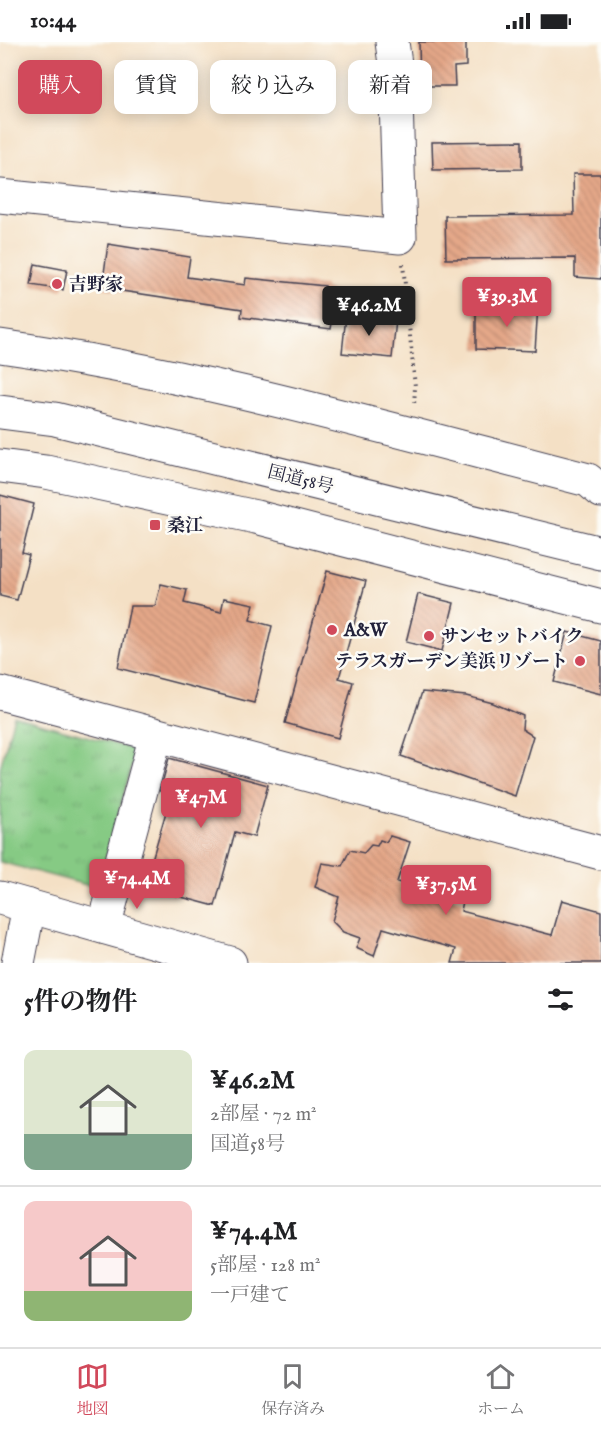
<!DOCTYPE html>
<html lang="ja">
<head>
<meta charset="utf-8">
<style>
	body { margin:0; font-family:"IM FELL English","Noto Serif JP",serif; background:#f6f6f6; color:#202124; height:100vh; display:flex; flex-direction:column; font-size:22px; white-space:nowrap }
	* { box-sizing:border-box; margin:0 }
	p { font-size:20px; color:#757577 }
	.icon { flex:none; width:33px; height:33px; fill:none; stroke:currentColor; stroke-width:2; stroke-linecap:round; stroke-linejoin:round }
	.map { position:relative; height:921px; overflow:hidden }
	.details { display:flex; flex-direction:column; background:#fff; flex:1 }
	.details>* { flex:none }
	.banner { position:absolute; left:18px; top:18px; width:566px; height:54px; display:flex; gap:12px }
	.price { position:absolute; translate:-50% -51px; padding:0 14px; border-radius:6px; background:#d1495b; color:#fff; font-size:20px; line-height:39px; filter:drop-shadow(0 2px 3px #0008) }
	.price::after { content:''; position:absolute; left:50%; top:36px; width:18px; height:14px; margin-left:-9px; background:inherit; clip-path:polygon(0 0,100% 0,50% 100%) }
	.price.active { background:#222; color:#fff }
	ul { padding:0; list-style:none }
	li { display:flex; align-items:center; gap:18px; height:150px; padding:0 24px }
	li+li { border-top:2px solid #e0e0e0 }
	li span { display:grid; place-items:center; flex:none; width:168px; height:120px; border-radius:12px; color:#555 }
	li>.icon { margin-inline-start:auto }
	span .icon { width:72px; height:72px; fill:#fffc; stroke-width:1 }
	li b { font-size:26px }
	h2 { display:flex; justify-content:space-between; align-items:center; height:72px; padding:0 24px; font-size:26px }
	.tag { padding:0 21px; border-radius:12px; background:#fff; box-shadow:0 3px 15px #0003; font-size:21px; line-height:54px }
	.tag.active { background:#d1495b; color:#fff }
	.status { display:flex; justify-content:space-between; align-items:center; height:42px; padding:0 30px; background:#fff; direction:ltr }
	.status svg { height:16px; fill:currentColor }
	.tab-bar { display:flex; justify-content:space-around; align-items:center; height:84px; border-top:2px solid #e0e0e0; background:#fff; font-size:16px; color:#757577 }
	.tab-bar a { display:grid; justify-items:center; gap:3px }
	.tab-bar .active { color:#d1495b }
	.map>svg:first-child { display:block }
	.park { fill:url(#park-tufts); stroke:#547660; stroke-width:1.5 }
	.building { fill:url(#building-back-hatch) }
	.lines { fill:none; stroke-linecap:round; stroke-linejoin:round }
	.minor-casing { stroke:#423e50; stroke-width:35 }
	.highway-casing { stroke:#423e50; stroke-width:35 }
	.path { stroke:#423e50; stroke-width:4; stroke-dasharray:1.5 4.5; stroke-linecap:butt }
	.minor { stroke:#fff; stroke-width:33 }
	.highway { stroke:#fff; stroke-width:33 }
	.poi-dot { fill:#d1495b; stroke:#fdfcf7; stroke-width:2 }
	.labels { text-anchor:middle; stroke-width:5; stroke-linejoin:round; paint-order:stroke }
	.poi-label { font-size:18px; font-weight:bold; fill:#22223b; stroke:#fdfcf7; text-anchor:start }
	.street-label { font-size:18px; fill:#22223b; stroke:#fdfcf7 }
</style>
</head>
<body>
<div class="status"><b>10:44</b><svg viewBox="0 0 49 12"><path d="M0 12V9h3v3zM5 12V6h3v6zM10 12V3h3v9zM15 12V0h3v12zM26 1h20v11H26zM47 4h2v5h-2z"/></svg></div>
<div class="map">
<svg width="601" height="921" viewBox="0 0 601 921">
	<defs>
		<pattern id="park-tufts" width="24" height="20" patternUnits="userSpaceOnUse" patternTransform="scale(1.5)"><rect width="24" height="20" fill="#86ca84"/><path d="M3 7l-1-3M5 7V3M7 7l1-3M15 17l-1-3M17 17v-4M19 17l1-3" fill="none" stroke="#73ad73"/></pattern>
		<pattern id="building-back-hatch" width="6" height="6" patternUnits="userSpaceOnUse" patternTransform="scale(1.5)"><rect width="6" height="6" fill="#e4a788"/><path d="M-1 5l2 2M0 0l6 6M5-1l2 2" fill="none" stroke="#c38f76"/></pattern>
	</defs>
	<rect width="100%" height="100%" fill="#fdfcf7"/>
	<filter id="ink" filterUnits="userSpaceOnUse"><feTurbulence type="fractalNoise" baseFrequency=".0167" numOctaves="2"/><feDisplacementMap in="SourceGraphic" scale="12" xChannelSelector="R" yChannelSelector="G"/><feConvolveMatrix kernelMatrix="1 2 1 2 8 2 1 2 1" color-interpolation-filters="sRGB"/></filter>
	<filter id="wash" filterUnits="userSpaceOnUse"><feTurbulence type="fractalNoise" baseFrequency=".008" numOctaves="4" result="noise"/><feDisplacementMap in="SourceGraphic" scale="24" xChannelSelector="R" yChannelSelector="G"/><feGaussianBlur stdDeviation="1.35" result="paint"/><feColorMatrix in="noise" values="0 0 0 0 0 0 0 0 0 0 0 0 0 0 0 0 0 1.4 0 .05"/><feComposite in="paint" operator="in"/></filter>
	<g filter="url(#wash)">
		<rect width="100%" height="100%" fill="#f4e0c5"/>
		<path class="park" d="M14,674L136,708L98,846L0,820V726Z"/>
		<g id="blocks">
			<g class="building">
				<path d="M419,0H466V24L454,25L455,44H420Z"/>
				<path d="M522,99V127L433,128L432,100Z"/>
				<path d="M573,132H601V237L575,235V216L446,217L445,174L574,173Z"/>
				<path d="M108,202L190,215L187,235L245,243L246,236L325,244V247L337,250L331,287L241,275L242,267L102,246Z"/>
				<path d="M35,222L67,228L63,248L31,243Z"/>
				<path d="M538,263L535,309L476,307V267Z"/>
				<path d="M346,274L396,278L392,316L342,311Z"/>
				<path d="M0,453L34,462L22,511L29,513L17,558L0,554Z"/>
				<path d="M327,529L366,539L339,636L353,640L338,696L285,681Z"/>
				<path d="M161,542L187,548L184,561L221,570L224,556L254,562L250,578L272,584L254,661L118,626L130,564H155Z"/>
				<path d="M418,552L454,561L442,609L406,600Z"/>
				<path d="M567,590L601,599V652L554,640Z"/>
				<path d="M422,650L466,654L493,661L523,674L522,687L533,694L515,754L401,714Z"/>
				<path d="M169,716L268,743L254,795L235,790L215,864L144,845L171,753L160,749Z"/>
				<path d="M390,794L410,800L397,840L463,859L461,869L552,893L562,858L601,869V921H452L456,907L383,886L374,914L356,906L360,896L343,890L332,879L339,855L315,845L322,821L342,824L350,808L364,811L371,803L377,804L380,798L386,800Z"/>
			</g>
		</g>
	</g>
	<g filter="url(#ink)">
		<use href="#blocks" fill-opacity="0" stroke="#423e50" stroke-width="1.5"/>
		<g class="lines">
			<g class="minor-casing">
				<g id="minor">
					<path d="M0,154L400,195L395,22L392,0"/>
					<path d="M0,304C199,332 393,388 588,438L601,449"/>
					<path d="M0,651L601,811"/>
					<path d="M0,856L230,921"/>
					<path d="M104,885L156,693"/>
					<path d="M18,921L29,864"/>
				</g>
			</g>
			<g class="highway-casing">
				<g id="highway">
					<path d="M0,370L55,377L601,511"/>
					<path d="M0,424L46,430L256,475L601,564"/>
				</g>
			</g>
			<path class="path" d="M403,222L415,345L414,364"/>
			<use href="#minor" class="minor"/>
			<use href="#highway" class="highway"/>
		</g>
	</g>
	<g class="poi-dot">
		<circle cx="57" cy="242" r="6"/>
		<rect x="149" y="477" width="12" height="12" rx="3"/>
		<circle cx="332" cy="588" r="6"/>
		<circle cx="429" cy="594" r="6"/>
		<circle cx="580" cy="619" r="6"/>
	</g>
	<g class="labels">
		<g class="poi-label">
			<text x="69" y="248">吉野家</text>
			<text x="167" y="489">桑江</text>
			<text x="344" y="594">A&amp;W</text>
			<text x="441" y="600">サンセットバイク</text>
			<text x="568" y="625" text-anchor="end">テラスガーデン美浜リゾート</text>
		</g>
		<g class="street-label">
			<text transform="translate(301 437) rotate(14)" y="6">国道58号</text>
		</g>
	</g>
</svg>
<b class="price" style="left:507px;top:286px">¥39.3M</b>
<b class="price active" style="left:369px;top:295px">¥46.2M</b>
<b class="price" style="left:201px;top:787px">¥47M</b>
<b class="price" style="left:137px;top:868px">¥74.4M</b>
<b class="price" style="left:446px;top:874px">¥37.5M</b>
<div class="banner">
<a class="tag active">購入</a>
<a class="tag">賃貸</a>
<a class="tag">絞り込み</a>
<a class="tag">新着</a>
</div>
</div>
<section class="details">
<h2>5件の物件<svg class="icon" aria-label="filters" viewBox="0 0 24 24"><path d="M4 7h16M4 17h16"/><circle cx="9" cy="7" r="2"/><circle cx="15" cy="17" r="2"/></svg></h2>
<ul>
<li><span style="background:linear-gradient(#dfe7d0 70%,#7fa58c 0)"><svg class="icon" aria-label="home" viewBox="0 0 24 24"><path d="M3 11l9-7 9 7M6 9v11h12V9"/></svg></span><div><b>¥46.2M</b><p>2部屋 · 72 m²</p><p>国道58号</p></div></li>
<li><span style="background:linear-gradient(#f6c9c9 75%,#8fb573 0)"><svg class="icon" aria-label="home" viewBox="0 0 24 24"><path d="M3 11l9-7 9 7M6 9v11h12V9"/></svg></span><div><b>¥74.4M</b><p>5部屋 · 128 m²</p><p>一戸建て</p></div></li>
</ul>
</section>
<nav class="tab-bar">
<a class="active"><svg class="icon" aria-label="map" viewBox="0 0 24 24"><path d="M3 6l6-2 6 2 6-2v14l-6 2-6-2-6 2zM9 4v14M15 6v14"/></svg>地図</a>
<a><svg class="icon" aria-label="saved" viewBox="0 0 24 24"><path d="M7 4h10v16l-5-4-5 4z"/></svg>保存済み</a>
<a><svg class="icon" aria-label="home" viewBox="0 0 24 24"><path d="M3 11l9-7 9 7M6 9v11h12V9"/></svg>ホーム</a>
</nav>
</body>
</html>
